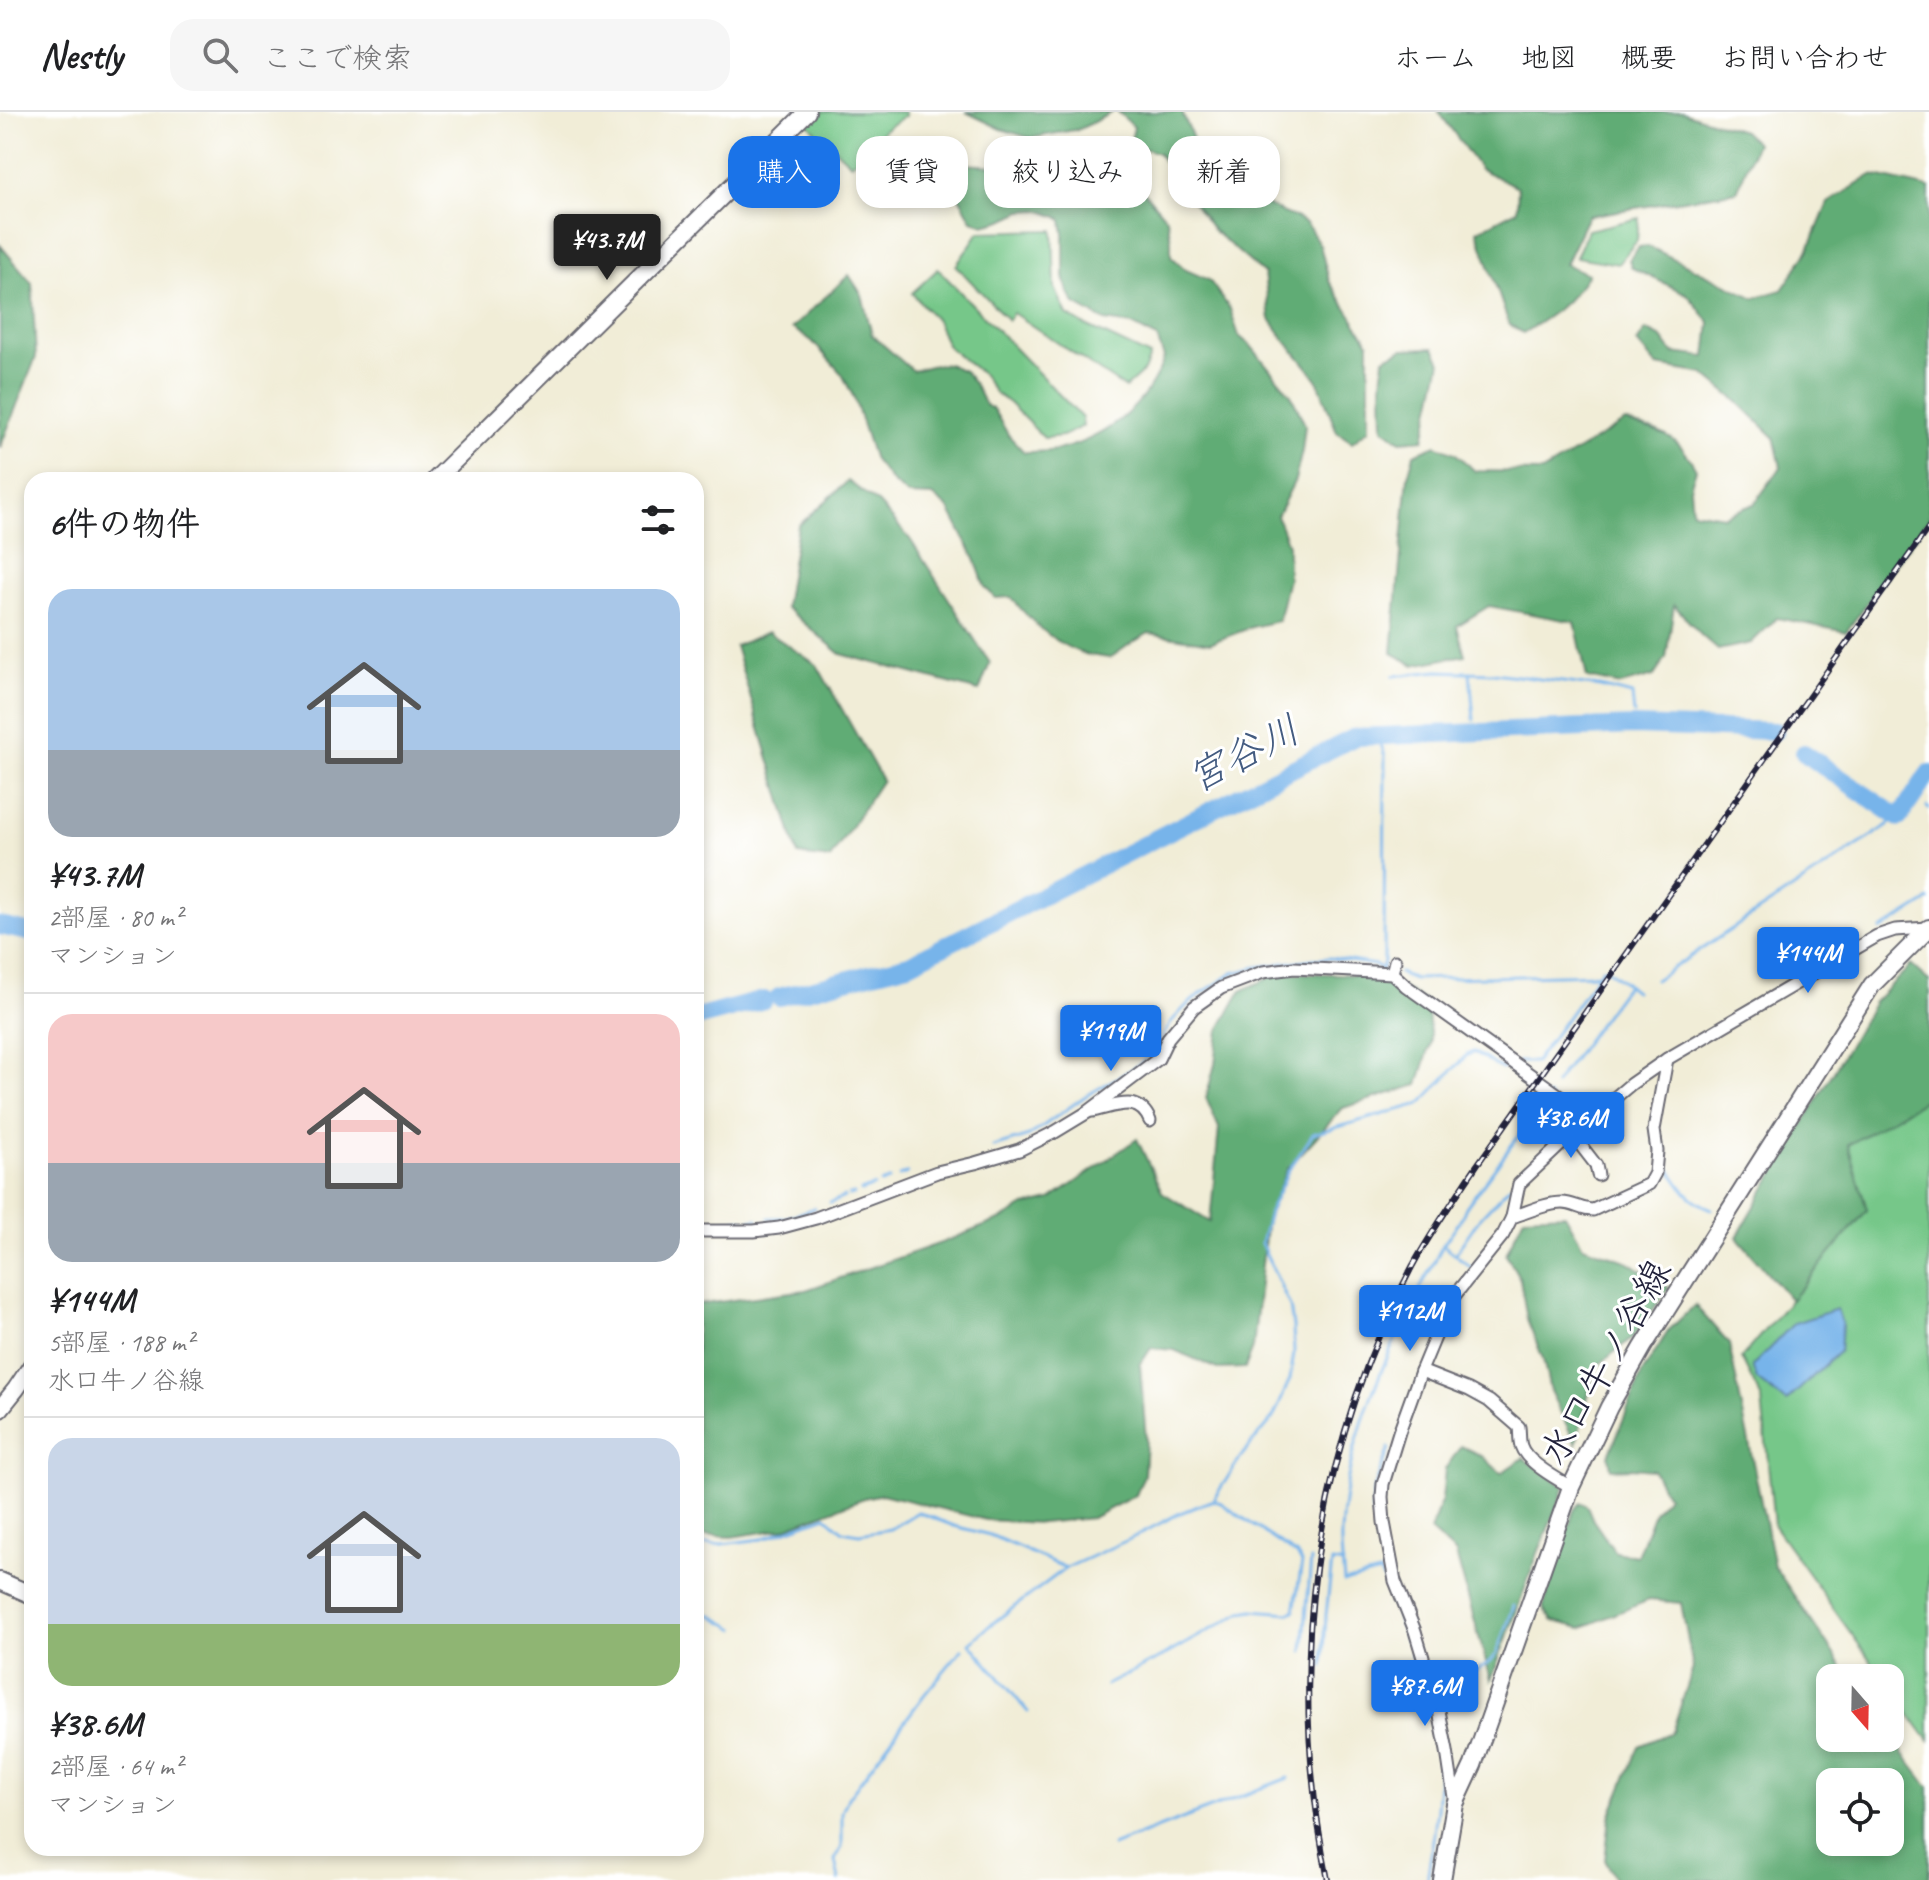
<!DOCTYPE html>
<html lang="ja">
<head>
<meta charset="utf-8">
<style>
	body { margin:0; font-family:Caveat,"Klee One",sans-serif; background:#f6f6f6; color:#202124; height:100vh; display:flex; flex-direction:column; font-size:30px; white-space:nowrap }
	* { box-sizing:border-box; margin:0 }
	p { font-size:26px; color:#757577 }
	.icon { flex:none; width:44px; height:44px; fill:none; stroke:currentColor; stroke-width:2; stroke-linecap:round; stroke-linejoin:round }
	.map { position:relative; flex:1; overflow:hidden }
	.side { position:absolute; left:24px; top:360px; width:680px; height:1384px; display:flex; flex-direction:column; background:#fff; border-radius:24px; box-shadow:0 4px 12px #0003 }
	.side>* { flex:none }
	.guide { position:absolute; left:728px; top:24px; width:760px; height:72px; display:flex; gap:16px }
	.needle { width:52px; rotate:160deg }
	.fabs { position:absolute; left:1816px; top:1552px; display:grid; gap:16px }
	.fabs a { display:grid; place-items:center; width:88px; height:88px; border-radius:16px; background:#fff; box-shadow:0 4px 12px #0003; font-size:40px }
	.price { position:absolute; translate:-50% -68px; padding:0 18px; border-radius:8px; background:#1a73e8; color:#fff; font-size:26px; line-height:52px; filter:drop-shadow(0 2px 4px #0008) }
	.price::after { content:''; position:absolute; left:50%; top:48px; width:24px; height:18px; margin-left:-12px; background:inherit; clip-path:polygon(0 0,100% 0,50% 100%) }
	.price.selected { background:#222; color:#fff }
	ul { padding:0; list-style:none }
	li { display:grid; align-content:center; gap:16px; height:424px; padding:0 24px }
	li+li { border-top:2px solid #e0e0e0 }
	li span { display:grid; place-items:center; height:248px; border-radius:24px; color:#555 }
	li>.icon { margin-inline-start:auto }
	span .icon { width:144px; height:144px; fill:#fffc; stroke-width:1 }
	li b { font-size:34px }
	h2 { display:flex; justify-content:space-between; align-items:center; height:96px; padding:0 24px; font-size:34px }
	.chip { padding:0 28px; border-radius:24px; background:#fff; box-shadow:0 4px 12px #0003; font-size:28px; line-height:72px }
	.chip.selected { background:#1a73e8; color:#fff }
	header { display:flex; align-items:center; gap:48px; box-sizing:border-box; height:112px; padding:0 40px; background:#fff; border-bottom:2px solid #e0e0e0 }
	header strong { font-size:38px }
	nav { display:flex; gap:44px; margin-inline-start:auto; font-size:28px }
	.search { width:560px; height:72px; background:#f6f6f6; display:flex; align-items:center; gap:20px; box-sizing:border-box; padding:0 28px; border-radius:24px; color:#757577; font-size:30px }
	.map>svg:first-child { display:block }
	.green { fill:#76c789; stroke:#4c7462; stroke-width:2 }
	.forest { fill:#60ac75; stroke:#416758; stroke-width:2; fill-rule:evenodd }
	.water { fill:#77b4ea; stroke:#4c6b92; stroke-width:2 }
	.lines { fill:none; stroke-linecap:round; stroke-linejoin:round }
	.stream { stroke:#77b4ea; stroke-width:3 }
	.river { stroke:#77b4ea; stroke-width:18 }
	.street-casing { stroke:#6a6972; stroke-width:15 }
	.secondary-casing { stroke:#6a6972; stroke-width:20 }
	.street { stroke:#fff; stroke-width:11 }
	.secondary { stroke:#fff; stroke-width:16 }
	.rail-casing { stroke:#22223b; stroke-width:6 }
	.rail { stroke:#fff; stroke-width:3; stroke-dasharray:9; stroke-linecap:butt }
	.labels { text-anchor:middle; stroke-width:6; stroke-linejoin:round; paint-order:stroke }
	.street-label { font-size:38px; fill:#22223b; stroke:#fff }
	.water-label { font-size:40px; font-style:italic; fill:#445c81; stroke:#fff }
</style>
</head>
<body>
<header>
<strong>Nestly</strong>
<div class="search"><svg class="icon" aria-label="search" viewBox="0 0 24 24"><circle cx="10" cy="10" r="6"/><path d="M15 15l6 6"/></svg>ここで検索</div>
<nav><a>ホーム</a><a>地図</a><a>概要</a><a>お問い合わせ</a></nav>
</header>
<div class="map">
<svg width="1929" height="1768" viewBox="0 0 1929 1768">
	<rect width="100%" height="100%" fill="#fff"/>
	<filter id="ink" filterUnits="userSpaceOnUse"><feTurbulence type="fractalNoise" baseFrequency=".0125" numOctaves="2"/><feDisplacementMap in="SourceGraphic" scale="16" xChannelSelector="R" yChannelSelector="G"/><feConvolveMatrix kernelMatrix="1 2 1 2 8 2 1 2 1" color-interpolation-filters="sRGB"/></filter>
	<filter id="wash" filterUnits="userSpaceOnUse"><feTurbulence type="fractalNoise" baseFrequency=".006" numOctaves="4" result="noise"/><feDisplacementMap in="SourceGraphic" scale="32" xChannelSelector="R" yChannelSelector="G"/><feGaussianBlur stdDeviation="1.8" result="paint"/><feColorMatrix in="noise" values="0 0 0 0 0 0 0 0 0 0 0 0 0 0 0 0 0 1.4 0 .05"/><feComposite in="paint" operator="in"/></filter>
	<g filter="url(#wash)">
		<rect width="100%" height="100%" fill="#f1edd7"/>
		<g class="green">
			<path d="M816,0H905V4L886,16L851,52L806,10Z"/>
			<path d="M1639,106L1637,128L1618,152L1576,145L1588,118Z"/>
			<path d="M1053,118L1055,176L1067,203L1084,213L1150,244L1144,259L1125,276L1013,201L1008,208L956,154L979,120Z"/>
			<path d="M938,157L1082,306L1083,314L1063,324L1044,326L1009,291L995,281L983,263L948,235L936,208L912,181Z"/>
			<path d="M1929,985V1629L1890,1575V1566H1883L1774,1414L1762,1288L1741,1246L1867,1098L1848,1033Z"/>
		</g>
		<g class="forest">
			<path d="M966,0H1113L1080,17L1031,26L1001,17Z"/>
			<path d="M1118,0H1182L1207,61L1269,94L1306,111L1320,133L1329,169L1369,231V317L1352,330L1337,320L1317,267L1285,228L1270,207L1264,162L1214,119L1158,41L1130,32L1134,15Z"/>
			<path d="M1439,0H1682L1743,19L1756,31L1737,79L1588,104L1565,152L1588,162C1569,192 1552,203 1523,221L1509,212L1477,119L1517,98L1518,75L1480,57Z"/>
			<path d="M1075,42L1106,45L1127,60L1167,107L1171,128V144L1186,158L1209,168L1230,197L1239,224L1251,234L1292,284L1305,313L1302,339L1295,368L1277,404L1288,433V467L1278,509L1252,515L1210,531L1149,521L1130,532L1110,546C1102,545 1093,544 1085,542C1055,533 1030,509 1011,485L995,486L985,475L975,447L949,397L933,384L908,383L892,370L874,348L854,286L842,262L812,229L792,216L849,163L862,183L872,223L913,259L933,253L948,252L964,259L975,273L985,293L993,297L1009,324L1024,340C1036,340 1050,340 1061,337C1108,325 1148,292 1164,246L1157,226L1132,213L1105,209L1075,192L1068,180L1064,165V122L1062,108L1058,105L1039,98L1022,99L1003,108L984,113L972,108L958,83L933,53L960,52L997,54Z"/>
			<path d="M1872,63L1929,76V406L1846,520L1777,506L1751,531L1718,538L1701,523L1674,493L1666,546L1654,564L1621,573L1587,566L1575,510L1489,494L1457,514L1465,543L1414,553L1392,541L1408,364L1414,342L1436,333L1455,341L1475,359L1542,360L1625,310C1663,322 1676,320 1696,357L1690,376L1692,399L1724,404L1754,392L1781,355L1774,325L1737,289L1704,262L1657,254L1637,231L1646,218L1662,226L1673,241L1706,245L1710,211L1687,182L1632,156L1629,148L1639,135L1648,134L1754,186L1782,178L1808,139L1828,91Z"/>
			<path d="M0,133L32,171L36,245L0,336Z"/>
			<path d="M1434,236L1441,250L1424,327L1401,329L1383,316L1382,274L1384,246L1403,237Z"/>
			<path d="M848,369L879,392L910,427L990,551L979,579L841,542L785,495L798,414Z"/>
			<path d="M768,520L817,553L882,668L830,747L798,743L735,534Z"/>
			<path d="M1911,853L1929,869V985L1848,1033L1867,1098L1791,1188L1737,1125L1874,890Z"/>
			<path d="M1280,861L1341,862L1388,867L1427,890L1431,931L1418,973L1343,996L1287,1057L1267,1106L1253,1236L1245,1256L1218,1257L1174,1238L1151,1236L1140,1253L1146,1327L1144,1363L1136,1383L1092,1406L1041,1411L986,1408L882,1382L864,1386L783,1417L731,1425L696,1423V1193L806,1178L941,1131L1002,1107L1025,1094L1050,1088L1137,1027L1162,1080L1210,1110L1219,1016L1206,986L1215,952L1219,918L1241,879Z"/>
			<path d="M1565,1102L1583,1134L1629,1150L1669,1176L1633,1225L1595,1256L1576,1332L1550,1279L1543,1247L1527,1207L1520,1167L1506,1142L1524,1104Z"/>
			<path d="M1695,1193L1729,1232L1774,1454L1850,1566H1830V1626H1890V1624L1929,1675V1768H1616L1605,1748L1610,1705L1639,1634L1672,1620L1693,1556L1681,1491L1649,1488L1581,1516L1553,1509L1543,1496L1574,1398L1580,1390L1587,1394L1593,1408L1615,1440L1637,1444L1654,1400L1667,1384L1653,1358L1632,1356L1611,1357L1609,1343L1643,1259L1669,1218ZM1830,1670H1890V1730H1830Z"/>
			<path d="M1461,1334L1482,1344L1501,1361L1523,1346L1565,1375L1538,1441L1491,1568L1456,1442L1430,1419L1442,1387L1445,1357Z"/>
		</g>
		<path class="water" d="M1837,1197L1842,1212L1840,1239L1786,1290L1757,1268L1752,1254L1794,1211Z"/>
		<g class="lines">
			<g class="stream">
				<path d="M1470,560L1474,608"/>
				<path d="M1393,564L1438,559L1494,561L1600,575L1632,583L1634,602"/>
				<path d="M1927,695L1929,697"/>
				<path d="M1881,818L1929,788"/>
				<path d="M1399,861L1414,867L1598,862"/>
				<path d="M1655,868L1899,706"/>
				<path d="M1518,950H1535L1602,857H1607L1635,879"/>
				<path d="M1555,972L1627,873"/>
				<path d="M1548,985L1577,1004L1579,1010L1577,1012"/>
				<path d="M993,1035L1029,1024L1084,985L1139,953L1157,934L1172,909L1186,894L1202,881L1233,861L1257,855L1313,847L1331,846L1375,853L1378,854L1381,859L1384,849L1385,644L1378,624"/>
				<path d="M1661,1044C1678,1068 1683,1086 1712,1097"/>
				<path d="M1524,1058L1547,1038"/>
				<path d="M899,1064L907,1061"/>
				<path d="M881,1071L889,1068"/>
				<path d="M861,1079L874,1074"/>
				<path d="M849,1083L854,1082"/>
				<path d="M830,1091L844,1085"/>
				<path d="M769,1106H785L815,1096"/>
				<path d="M726,1108H744"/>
				<path d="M751,1108L758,1107"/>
				<path d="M696,1109H702"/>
				<path d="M710,1109H718"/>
				<path d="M1455,1142L1479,1107L1510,1074"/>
				<path d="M1471,1155L1443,1133L1461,1107L1466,1095L1548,984"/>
				<path d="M1389,1336L1375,1374L1372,1398L1390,1483L1406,1529"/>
				<path d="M696,1431L714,1433L762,1427L826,1404L843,1419L859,1422L890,1417L918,1400L954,1414L990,1423L1066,1456"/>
				<path d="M1386,1474L1380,1461L1344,1470C1343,1454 1340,1437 1341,1421C1346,1318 1396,1222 1443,1133"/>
				<path d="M696,1500L711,1503L736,1517"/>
				<path d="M1303,1539L1311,1448"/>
				<path d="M1411,1542C1422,1576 1434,1609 1438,1644C1442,1680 1432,1732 1427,1768"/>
				<path d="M1323,1554L1326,1503L1332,1450L1343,1452"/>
				<path d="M1431,1555L1436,1567C1456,1571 1485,1557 1497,1542L1514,1494"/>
				<path d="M1106,1573L1156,1548L1242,1500L1253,1498L1289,1501L1294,1499L1302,1451L1297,1443L1221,1391L1213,1388"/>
				<path d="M1028,1600L970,1531L989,1514L1066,1456L1128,1428L1180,1401L1213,1388L1243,1342L1273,1306L1290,1267L1294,1241L1293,1215L1290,1194L1261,1131L1269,1100L1288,1059L1313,1022L1420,992L1467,943L1474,940L1502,957L1511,953"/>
				<path d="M1112,1734L1288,1666"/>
				<path d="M839,1768L835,1748L842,1735V1700L848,1686L924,1583L962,1537"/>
			</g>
			<g class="river">
				<path d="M1804,641L1899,706L1929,661"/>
				<path d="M0,814L32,821"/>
				<path d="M779,885L909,852L1355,625L1634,614L1775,619"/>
				<path d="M696,906L764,888"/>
			</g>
		</g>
	</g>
	<g filter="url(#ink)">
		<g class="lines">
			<g class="street-casing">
				<g id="street">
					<path d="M1392,861L1395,849"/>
					<path d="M1092,999C1114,995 1139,981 1150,1009"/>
					<path d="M1572,1022L1596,1053L1598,1063"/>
					<path d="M1512,1105C1528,1100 1546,1091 1562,1091C1574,1091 1581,1098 1593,1098L1649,1072L1655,1061L1657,1039L1654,1018L1667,947"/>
					<path d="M696,1119H754L779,1116L816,1106L937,1060L975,1051L1019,1038L1055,1020L1088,1000L1158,947L1168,926L1194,895L1221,876L1263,860L1294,856L1392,861L1406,874L1591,1006"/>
					<path d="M1421,1259L1469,1278L1489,1289L1519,1315C1520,1321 1519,1328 1521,1334C1526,1350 1557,1367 1571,1375"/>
					<path d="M1455,1692L1447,1639L1439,1599L1415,1519L1395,1469L1384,1410L1382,1385L1383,1372L1399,1320L1421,1259L1450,1189L1503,1123L1512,1105L1519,1072L1572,1022L1631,972L1667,947L1877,824L1895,818L1929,816"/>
				</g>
			</g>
			<g class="secondary-casing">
				<g id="secondary">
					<path d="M435,368L807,0"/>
					<path d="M0,1297L16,1277L32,1253"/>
					<path d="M0,1469L32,1483"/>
					<path d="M1442,1768L1455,1692L1473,1653L1571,1375L1609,1295L1643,1235L1872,873L1929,816"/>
				</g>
			</g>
			<use href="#street" class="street"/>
			<use href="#secondary" class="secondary"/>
			<g class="rail-casing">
				<path id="rail" d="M1328,1768C1285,1560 1312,1343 1412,1155C1431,1120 1455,1086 1477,1053L1929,415"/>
			</g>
			<use href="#rail" class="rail"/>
		</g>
	</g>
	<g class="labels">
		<g class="street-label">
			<text transform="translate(1605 1250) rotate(-61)" y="13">水口牛ノ谷線</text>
		</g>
		<g class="water-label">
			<text transform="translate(1243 641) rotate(-27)" y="14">宮谷川</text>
		</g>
	</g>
</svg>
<div class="fabs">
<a><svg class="needle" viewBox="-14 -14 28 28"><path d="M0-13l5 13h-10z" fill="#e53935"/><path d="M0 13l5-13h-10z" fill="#757577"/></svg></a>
<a><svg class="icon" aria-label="locate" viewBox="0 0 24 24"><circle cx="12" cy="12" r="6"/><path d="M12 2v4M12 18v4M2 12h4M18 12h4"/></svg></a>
</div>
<b class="price selected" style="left:607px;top:170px">¥43.7M</b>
<b class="price" style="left:1808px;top:883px">¥144M</b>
<b class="price" style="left:1111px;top:961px">¥119M</b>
<b class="price" style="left:1571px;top:1048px">¥38.6M</b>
<b class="price" style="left:1410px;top:1241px">¥112M</b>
<b class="price" style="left:1425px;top:1616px">¥87.6M</b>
<div class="guide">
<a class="chip selected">購入</a>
<a class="chip">賃貸</a>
<a class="chip">絞り込み</a>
<a class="chip">新着</a>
</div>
<section class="side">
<h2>6件の物件<svg class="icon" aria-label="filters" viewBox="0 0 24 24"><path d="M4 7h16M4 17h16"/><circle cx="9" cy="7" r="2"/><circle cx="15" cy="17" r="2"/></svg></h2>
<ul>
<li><span style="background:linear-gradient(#a9c7e8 65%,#9aa5b1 0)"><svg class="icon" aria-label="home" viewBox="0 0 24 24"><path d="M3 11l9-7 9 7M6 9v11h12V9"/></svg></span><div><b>¥43.7M</b><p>2部屋 · 80 m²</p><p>マンション</p></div></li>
<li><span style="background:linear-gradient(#f6c9c9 60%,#9aa5b1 0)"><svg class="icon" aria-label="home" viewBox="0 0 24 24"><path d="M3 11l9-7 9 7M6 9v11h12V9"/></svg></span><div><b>¥144M</b><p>5部屋 · 188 m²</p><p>水口牛ノ谷線</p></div></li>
<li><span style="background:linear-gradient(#c9d6e8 75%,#8fb573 0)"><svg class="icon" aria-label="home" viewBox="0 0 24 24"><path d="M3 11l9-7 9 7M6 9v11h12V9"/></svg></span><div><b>¥38.6M</b><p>2部屋 · 64 m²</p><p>マンション</p></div></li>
</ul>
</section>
</div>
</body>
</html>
